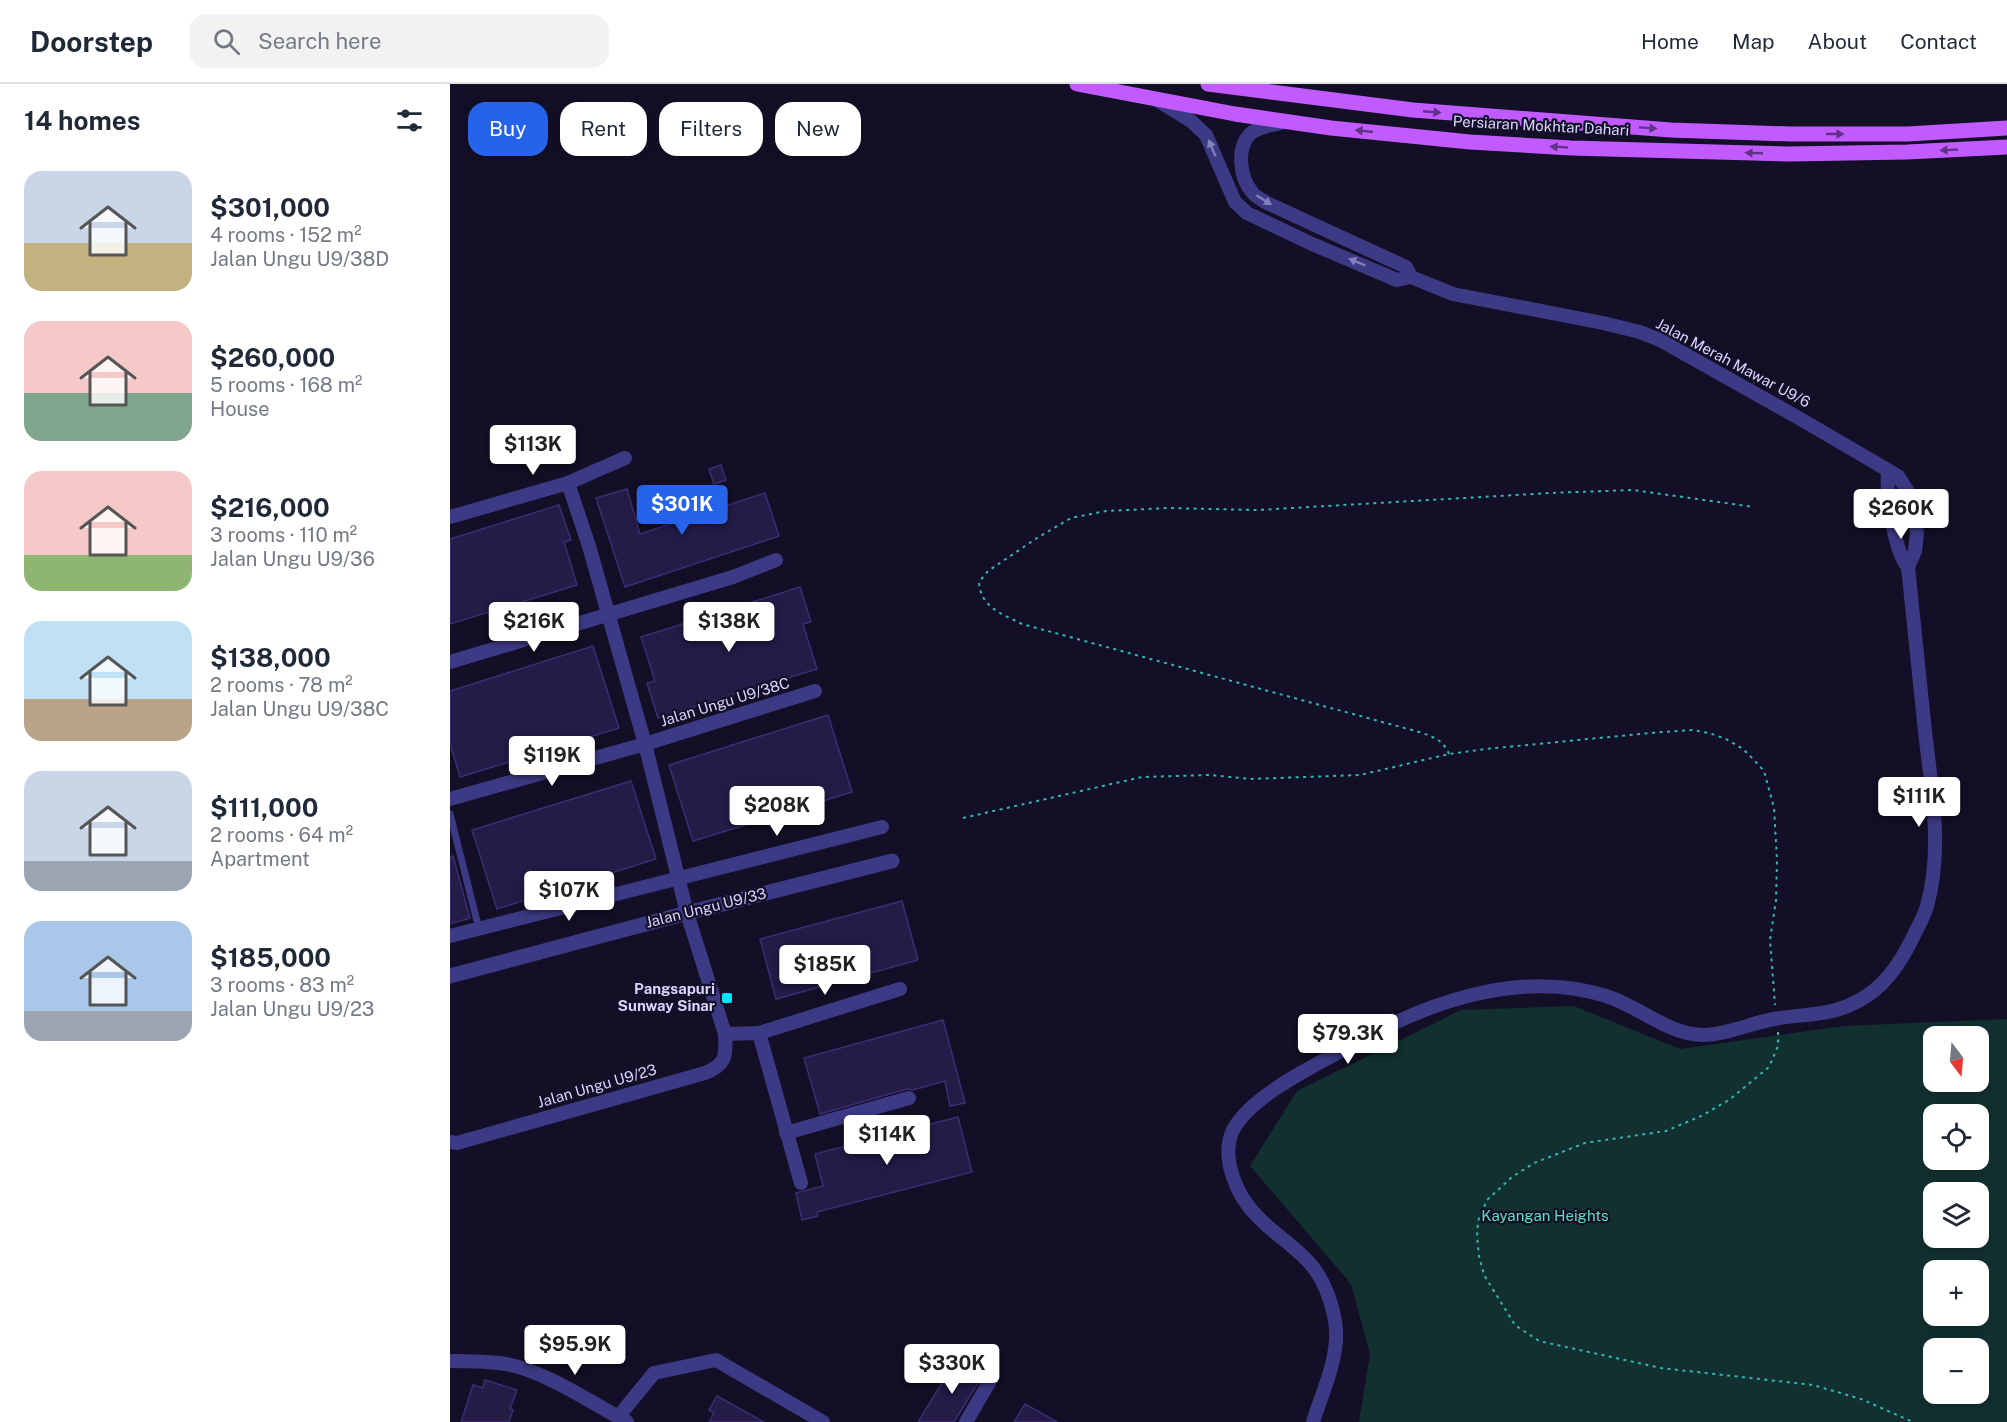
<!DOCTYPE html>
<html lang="en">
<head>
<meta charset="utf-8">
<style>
	body { margin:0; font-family:"Public Sans",sans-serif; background:#f2f2f3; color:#1f2937; height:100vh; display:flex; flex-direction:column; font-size:22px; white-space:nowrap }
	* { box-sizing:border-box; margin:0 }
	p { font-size:20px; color:#747a83 }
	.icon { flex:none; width:33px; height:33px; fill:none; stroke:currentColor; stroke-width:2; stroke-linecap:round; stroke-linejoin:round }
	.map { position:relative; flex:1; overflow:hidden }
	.details { display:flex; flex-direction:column; background:#fff; width:450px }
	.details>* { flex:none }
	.top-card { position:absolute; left:18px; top:18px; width:570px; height:54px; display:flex; gap:12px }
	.needle { width:39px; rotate:164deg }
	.buttons { position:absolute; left:1473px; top:942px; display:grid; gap:12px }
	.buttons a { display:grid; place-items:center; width:66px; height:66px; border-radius:12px; background:#fff; box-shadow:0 3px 9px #0003; font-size:30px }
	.price { position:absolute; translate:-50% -51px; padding:0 14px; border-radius:6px; background:#fff; color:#222; font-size:20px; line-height:39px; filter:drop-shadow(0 2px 3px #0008) }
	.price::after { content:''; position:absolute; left:50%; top:36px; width:18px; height:14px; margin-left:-9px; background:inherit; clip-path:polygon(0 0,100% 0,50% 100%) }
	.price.active { background:#2563eb; color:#fff }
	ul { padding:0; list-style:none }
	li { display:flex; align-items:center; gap:18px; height:150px; padding:0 24px }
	li span { display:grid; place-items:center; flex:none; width:168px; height:120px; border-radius:18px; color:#555 }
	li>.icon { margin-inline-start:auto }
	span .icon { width:72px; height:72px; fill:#fffc; stroke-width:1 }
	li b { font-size:26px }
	h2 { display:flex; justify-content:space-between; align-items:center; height:72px; padding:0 24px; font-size:26px }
	.pill { padding:0 21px; border-radius:18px; background:#fff; box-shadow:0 3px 9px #0003; font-size:21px; line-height:54px }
	.pill.active { background:#2563eb; color:#fff }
	header { display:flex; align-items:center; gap:36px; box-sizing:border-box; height:84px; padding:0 30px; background:#fff; border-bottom:2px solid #e0e1e3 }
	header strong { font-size:28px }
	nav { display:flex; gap:33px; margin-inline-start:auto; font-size:21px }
	.search { width:420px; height:54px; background:#f2f2f3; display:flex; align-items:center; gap:15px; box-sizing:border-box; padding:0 21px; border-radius:18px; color:#747a83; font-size:22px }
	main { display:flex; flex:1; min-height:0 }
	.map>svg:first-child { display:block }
	.green { fill:#12302f; fill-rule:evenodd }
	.building { fill:#241b47; stroke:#3b2d73; stroke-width:1.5 }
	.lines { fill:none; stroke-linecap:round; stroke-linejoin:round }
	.path { stroke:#2fb8b0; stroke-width:2; stroke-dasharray:3 4.5; stroke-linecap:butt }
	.service { stroke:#3d3a85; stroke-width:7 }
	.minor { stroke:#3d3a85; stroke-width:14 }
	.tertiary { stroke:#3d3a85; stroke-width:15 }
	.primary { stroke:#c25bff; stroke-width:15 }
	.oneway { fill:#623188 }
	.oneway2 { fill:#837fbc }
	.poi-dot { fill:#00e5ff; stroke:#130f26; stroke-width:2 }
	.labels { text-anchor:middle; stroke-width:4.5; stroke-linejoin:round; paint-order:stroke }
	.street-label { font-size:15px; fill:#d9d4ff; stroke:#130f26 }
	.poi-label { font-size:15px; font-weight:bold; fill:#d9d4ff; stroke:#130f26; text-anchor:end }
	.park-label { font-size:15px; fill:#5fe0c0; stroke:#130f26 }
</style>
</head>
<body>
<header>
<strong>Doorstep</strong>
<div class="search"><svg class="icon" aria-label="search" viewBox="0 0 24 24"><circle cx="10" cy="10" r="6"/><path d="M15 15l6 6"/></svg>Search here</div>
<nav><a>Home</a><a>Map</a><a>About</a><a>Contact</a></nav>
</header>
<main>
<section class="details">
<h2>14 homes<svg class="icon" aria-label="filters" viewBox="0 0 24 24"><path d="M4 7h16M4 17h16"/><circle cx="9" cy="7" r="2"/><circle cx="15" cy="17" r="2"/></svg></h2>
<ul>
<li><span style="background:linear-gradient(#c9d6e8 60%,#c2b280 0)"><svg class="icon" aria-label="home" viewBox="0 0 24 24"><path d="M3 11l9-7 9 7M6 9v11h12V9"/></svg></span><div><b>$301,000</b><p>4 rooms · 152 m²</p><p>Jalan Ungu U9/38D</p></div></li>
<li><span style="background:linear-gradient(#f6c9c9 60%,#7fa58c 0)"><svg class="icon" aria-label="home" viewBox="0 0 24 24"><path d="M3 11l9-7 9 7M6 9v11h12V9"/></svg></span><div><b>$260,000</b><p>5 rooms · 168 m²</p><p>House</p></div></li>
<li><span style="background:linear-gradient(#f6c9c9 70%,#8fb573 0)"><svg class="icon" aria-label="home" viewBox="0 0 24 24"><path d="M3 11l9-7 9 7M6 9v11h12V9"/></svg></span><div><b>$216,000</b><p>3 rooms · 110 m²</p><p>Jalan Ungu U9/36</p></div></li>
<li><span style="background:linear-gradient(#bfe0f5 65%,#b9a48a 0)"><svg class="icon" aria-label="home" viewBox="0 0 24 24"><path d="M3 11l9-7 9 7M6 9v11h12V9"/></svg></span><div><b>$138,000</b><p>2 rooms · 78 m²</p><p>Jalan Ungu U9/38C</p></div></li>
<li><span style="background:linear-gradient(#c9d6e8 75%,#9aa5b1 0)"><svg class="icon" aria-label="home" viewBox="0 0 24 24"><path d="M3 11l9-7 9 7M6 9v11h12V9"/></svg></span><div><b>$111,000</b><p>2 rooms · 64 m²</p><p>Apartment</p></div></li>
<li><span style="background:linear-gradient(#a9c7e8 75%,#9aa5b1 0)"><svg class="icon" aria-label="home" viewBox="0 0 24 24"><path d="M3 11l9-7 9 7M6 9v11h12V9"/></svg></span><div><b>$185,000</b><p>3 rooms · 83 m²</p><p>Jalan Ungu U9/23</p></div></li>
</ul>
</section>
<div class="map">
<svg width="1557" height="1338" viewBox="0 0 1557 1338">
	<rect width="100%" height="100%" fill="#130f26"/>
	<path class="green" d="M1124,922L1230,965L1393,942L1557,935V1338H909L920,1270L901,1200L800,1082L847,1007L1011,926ZM1484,952H1528V998H1484ZM1484,1030H1528V1076H1484ZM1484,1108H1528V1154H1484ZM1484,1186H1528V1232H1484ZM1484,1264H1528V1310H1484Z"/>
	<g class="building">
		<path d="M271,381L276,396L264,400L259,385Z"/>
		<path d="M177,405L190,450L315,409L329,452L175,503L146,414Z"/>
		<path d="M109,421L121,456L114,458L127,501L0,540V455Z"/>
		<path d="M350,503L361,538L353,540L367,585L208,634L197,599L205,597L191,553Z"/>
		<path d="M143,562L169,644L10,693L0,660V607Z"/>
		<path d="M378,631L402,708L243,757L219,681Z"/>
		<path d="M181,697L206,775L47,825L22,746Z"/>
		<path d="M3,772L20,834L0,840V773Z"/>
		<path d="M452,817L468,876L326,915L310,855Z"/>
		<path d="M493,936L515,1019L500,1022L495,997L463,1006L457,1005L370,1030L354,974Z"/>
		<path d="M508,1033L522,1088L367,1128L368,1132L352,1136L346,1109L373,1102L365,1070Z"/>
		<path d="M506,1276L533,1292L528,1299L504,1338H468Z"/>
		<path d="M35,1296L67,1306L60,1325L63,1326L59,1338H11L23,1301L33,1304Z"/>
		<path d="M267,1312L314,1338H259L264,1329L259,1326Z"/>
		<path d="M575,1320L607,1338H564Z"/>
	</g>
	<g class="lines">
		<g class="path">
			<path d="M999,670C993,656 984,653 969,648L572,540C552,530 530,523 529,498L538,487L587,454L621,434L656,427L718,424L808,426L1100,409L1183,406L1304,423"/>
			<path d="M513,734L692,693L760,691L800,695L910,691L999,670L1036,665L1200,649L1242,646L1259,649L1276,655L1293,665L1304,676L1314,687L1324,724L1327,776L1326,816L1320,856L1325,921"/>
			<path d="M1328,948V962L1319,983L1279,1016L1251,1032L1216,1047L1135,1059L1084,1079L1062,1093L1037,1116L1028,1137L1027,1153L1029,1172L1034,1191L1065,1241L1089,1257L1211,1284L1363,1301L1411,1315L1463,1338"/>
		</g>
		<path class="service" d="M0,730L29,845"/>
		<g class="minor">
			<path d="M707,16L741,37L756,51L785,118L797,129L862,160L947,196L961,193L1003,210L1153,239L1190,248L1210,256L1347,333L1448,392L1460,411L1467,449L1465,467L1458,483C1463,535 1469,586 1474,638C1480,698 1494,762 1477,822C1474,833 1467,844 1462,855C1450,880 1434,903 1410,916C1380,933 1356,929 1324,935C1301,939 1276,951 1252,951C1217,950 1189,922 1156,912C1070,885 977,918 902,961C868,980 801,1011 783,1046C770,1074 787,1113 808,1133C825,1151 848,1164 863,1183C876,1200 884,1224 886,1245C888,1276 872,1309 863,1338"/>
			<path d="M831,39C821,41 808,43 800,50C786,64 790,94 802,108C805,113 813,116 817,119L956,183L961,193"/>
			<path d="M1438,387C1436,409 1444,467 1458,483"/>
			<path d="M118,399L139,462L195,660L237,829L275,950L309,949L351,1099"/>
			<path d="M0,433L118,399L175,374"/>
			<path d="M0,578L283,493L326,476"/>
			<path d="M0,715L195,660L365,607"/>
			<path d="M0,852L432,743"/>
			<path d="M309,949L450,905"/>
			<path d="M336,1049L459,1014"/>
			<path d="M0,1058L7,1059L255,989C277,980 276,972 275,950"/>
			<path d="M0,1277C18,1277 37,1277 56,1280C95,1287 142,1319 177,1338"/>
			<path d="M168,1333L204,1289L266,1276L373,1338"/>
			<path d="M516,1338L540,1297"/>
		</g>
		<path class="tertiary" d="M0,892L237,829L442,777"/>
		<g class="primary">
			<path d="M627,0L785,30L881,44L1020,58L1121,64L1339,70L1457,68L1557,63"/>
			<path d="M758,0L963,26L1221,46L1341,50H1458L1557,44"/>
		</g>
	</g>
	<defs><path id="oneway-solid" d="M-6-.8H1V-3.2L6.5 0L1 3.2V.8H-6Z" transform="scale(1.5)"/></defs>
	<g class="oneway">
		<use href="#oneway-solid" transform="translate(982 28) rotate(5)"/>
		<use href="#oneway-solid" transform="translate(1198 44) rotate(4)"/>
		<use href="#oneway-solid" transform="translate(914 47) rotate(-174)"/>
		<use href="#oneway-solid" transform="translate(1385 50)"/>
		<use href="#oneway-solid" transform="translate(1109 63) rotate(-177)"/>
		<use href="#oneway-solid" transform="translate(1499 66) rotate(177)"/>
		<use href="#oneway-solid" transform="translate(1304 69) rotate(-178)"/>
	</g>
	<g class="oneway2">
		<use href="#oneway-solid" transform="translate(762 64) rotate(-113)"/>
		<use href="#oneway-solid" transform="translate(814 116) rotate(32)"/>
		<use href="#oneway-solid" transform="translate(907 178) rotate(-157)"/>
	</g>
	<rect class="poi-dot" x="271" y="908" width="12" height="12" rx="3"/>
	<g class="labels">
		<g class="street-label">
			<text transform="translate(1091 42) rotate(3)" y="5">Persiaran Mokhtar Dahari</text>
			<text transform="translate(1283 279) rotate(28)" y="5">Jalan Merah Mawar U9/6</text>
			<text transform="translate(275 618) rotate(-17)" y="5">Jalan Ungu U9/38C</text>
			<text transform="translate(256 824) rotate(-14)" y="5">Jalan Ungu U9/33</text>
			<text transform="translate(147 1002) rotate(-16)" y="5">Jalan Ungu U9/23</text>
		</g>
		<g class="poi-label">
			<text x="265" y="910">Pangsapuri<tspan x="265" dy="17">Sunway Sinar</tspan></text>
		</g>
		<g class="park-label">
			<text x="1095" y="1137">Kayangan Heights</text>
		</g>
	</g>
</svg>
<div class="buttons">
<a><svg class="needle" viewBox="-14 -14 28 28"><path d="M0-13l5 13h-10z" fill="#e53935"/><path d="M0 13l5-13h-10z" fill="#747a83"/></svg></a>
<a><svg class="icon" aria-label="locate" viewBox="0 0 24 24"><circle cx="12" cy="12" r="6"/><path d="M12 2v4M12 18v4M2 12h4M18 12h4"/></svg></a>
<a><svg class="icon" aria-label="layers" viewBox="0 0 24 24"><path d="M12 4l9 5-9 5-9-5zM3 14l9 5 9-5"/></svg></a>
<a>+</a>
<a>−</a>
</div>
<b class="price" style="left:83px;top:392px">$113K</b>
<b class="price active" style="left:232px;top:452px">$301K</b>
<b class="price" style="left:1451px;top:456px">$260K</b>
<b class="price" style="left:84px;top:569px">$216K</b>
<b class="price" style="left:279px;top:569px">$138K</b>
<b class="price" style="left:102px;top:703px">$119K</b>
<b class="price" style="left:1469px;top:744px">$111K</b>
<b class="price" style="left:327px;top:753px">$208K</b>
<b class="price" style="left:119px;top:838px">$107K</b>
<b class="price" style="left:375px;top:912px">$185K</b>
<b class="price" style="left:898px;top:981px">$79.3K</b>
<b class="price" style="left:437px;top:1082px">$114K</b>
<b class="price" style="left:125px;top:1292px">$95.9K</b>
<b class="price" style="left:502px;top:1311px">$330K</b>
<div class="top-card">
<a class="pill active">Buy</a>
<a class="pill">Rent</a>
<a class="pill">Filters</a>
<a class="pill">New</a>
</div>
</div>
</main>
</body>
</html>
